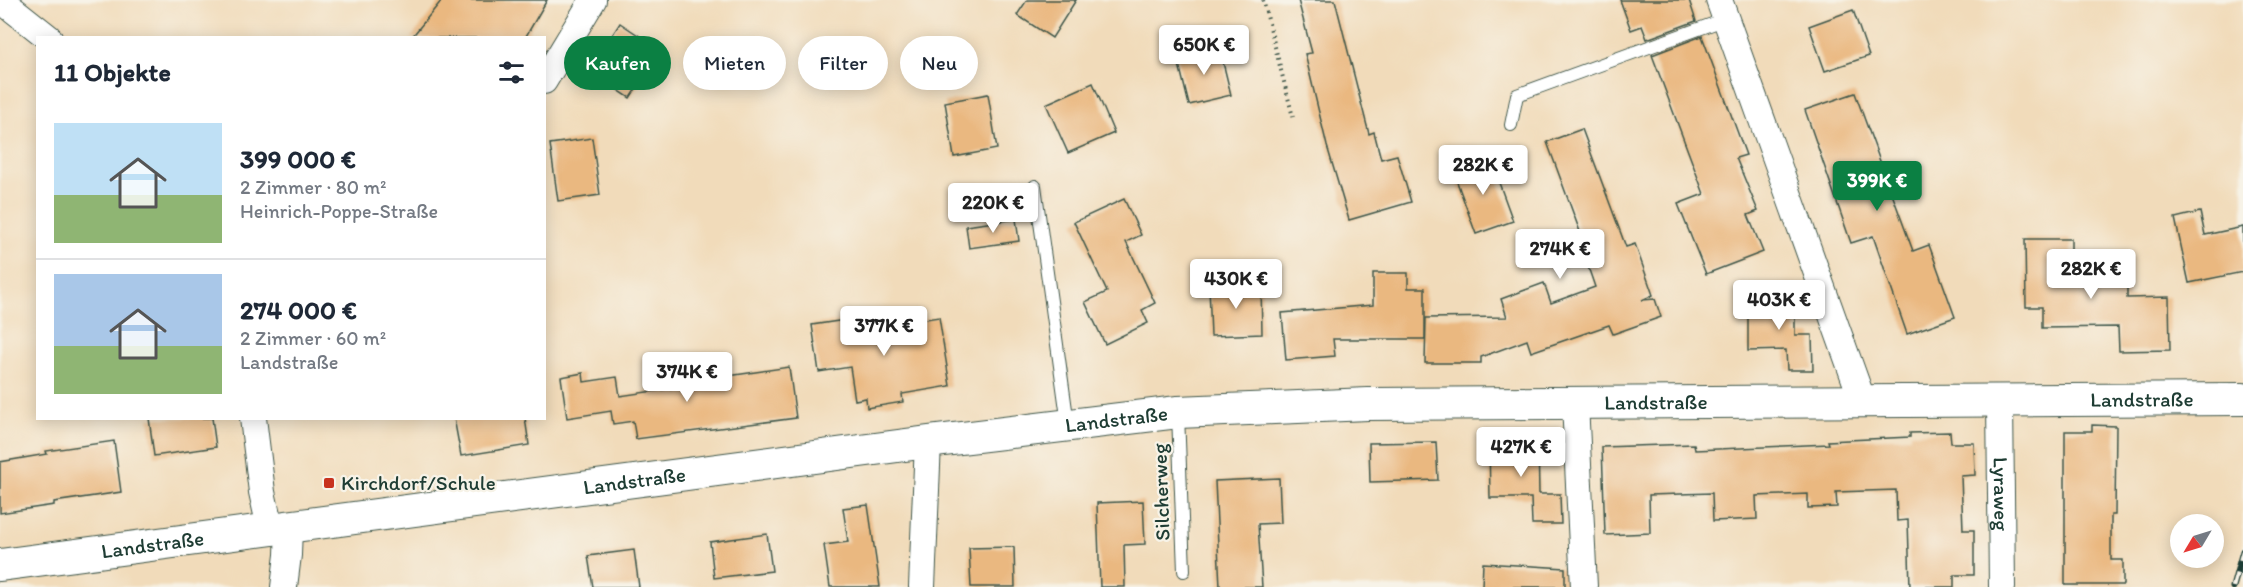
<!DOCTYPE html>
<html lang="de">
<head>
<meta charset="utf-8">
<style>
	body { margin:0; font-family:Itim,sans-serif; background:#f6f6f7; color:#1f2937; height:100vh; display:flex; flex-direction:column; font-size:22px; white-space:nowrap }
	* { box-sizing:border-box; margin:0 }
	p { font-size:20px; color:#747a83 }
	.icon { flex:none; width:33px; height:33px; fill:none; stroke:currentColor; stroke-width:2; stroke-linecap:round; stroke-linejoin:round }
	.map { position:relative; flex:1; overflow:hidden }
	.panel { position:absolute; left:36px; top:36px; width:510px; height:384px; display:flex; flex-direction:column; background:#fff; border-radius:0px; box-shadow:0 3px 15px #0003 }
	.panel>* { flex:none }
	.guide { position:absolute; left:564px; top:36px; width:570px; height:54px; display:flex; gap:12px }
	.needle { width:39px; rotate:232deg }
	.buttons { position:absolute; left:2170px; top:514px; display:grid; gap:12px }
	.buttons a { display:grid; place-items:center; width:54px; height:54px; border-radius:50%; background:#fff; box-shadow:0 3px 15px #0003; font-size:30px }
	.price { position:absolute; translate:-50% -51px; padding:0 14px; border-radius:6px; background:#fff; color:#222; font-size:20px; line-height:39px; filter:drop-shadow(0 2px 3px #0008) }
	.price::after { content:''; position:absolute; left:50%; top:36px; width:18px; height:14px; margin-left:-9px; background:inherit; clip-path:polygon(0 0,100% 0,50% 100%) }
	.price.current { background:#0b8043; color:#fff }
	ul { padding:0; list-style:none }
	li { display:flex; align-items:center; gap:18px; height:150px; padding:0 18px }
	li+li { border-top:2px solid #e0e1e3 }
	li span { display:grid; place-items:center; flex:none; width:168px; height:120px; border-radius:0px; color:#555 }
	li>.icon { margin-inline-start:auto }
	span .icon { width:72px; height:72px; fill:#fffc; stroke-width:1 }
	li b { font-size:26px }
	h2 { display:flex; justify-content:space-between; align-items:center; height:72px; padding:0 18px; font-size:26px }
	.tag { padding:0 21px; border-radius:27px; background:#fff; box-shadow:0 3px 15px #0003; font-size:21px; line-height:54px }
	.tag.current { background:#0b8043; color:#fff }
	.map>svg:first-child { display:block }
	.building { fill:#eab880 }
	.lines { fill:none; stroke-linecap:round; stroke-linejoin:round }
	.service-casing { stroke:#3e5548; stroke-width:14 }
	.minor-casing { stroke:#3e5548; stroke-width:28 }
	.tertiary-casing { stroke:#3e5548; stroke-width:34 }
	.path { stroke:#3e5548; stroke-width:4; stroke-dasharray:1.5 4.5; stroke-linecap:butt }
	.service { stroke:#fff; stroke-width:12 }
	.minor { stroke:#fff; stroke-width:26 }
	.tertiary { stroke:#fff; stroke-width:32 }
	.rail-casing { stroke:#1f3d34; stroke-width:7 }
	.rail { stroke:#f7f3e8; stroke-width:4.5; stroke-dasharray:14; stroke-linecap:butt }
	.poi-dot { fill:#c8321e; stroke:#f7f3e8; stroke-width:2 }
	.labels { text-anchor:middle; stroke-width:4.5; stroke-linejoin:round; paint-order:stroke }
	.street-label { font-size:21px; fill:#1f3d34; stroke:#f7f3e8 }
	.poi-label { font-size:21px; fill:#1f3d34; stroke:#f7f3e8; text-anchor:start }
</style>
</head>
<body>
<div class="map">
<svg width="2243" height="587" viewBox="0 0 2243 587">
	<rect width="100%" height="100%" fill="#f7f3e8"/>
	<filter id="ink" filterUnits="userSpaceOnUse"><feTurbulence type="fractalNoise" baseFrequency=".0167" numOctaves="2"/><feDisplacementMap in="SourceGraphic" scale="12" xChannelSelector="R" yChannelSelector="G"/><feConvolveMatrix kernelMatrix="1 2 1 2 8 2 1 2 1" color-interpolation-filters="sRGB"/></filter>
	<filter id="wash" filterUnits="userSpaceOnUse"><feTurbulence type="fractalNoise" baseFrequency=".008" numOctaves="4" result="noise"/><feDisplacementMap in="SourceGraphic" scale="24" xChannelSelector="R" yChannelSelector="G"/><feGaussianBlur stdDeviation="1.35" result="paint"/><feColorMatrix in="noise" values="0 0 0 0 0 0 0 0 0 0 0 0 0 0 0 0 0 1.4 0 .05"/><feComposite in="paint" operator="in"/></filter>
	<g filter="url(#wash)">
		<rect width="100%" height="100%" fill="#f1dbba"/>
		<g id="blocks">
			<g class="building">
				<path d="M442,0H547L525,38H411Z"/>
				<path d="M1027,0H1076L1052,38L1017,15Z"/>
				<path d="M1298,0H1335L1369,134L1374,132L1381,159L1397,155L1411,202L1349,220L1327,146L1305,54L1312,53Z"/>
				<path d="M1620,0H1689L1696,21L1647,39L1642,26L1631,30Z"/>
				<path d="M1853,10L1869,56L1825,71L1809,26Z"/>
				<path d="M620,23L653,45L644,59L652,64L630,98L589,71Z"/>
				<path d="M1702,36L1746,155L1736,158L1758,211L1748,215L1763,252L1706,274L1678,204L1704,194L1652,55Z"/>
				<path d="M1219,46L1231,95L1189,105L1177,56Z"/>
				<path d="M1093,83L1114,133L1068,153L1046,104Z"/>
				<path d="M1855,93L1913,251L1929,245L1955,317L1907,334L1873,236L1851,243L1805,110Z"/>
				<path d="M988,94L997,149L954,157L945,102Z"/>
				<path d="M1582,129L1626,247L1635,244L1653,295L1642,300L1655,299L1661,317L1613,334L1609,325L1531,352L1527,340L1481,357V363H1425L1426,318L1507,317L1501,299L1544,283L1551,303L1595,287L1586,261L1590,259L1547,142Z"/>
				<path d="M592,138L600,195L558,201L550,144Z"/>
				<path d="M1490,158L1513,221L1476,234L1453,171Z"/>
				<path d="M1124,199L1141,235L1126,242L1155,303L1142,310L1148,323L1105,344L1085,302L1107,292L1074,222Z"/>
				<path d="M2200,212L2205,235L2243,227V272L2189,283L2175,218Z"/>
				<path d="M1016,219L1019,241L969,248L966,226Z"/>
				<path d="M2025,239H2071V281L2127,280V298L2169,297L2170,350L2119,351L2118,327L2042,328V307H2026Z"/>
				<path d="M1373,273H1408V288H1425V339H1333L1335,356L1286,360L1282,313L1373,305Z"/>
				<path d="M1261,285L1262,334L1211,336L1209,286Z"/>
				<path d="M1748,298H1795V335H1812L1813,370H1787L1786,350L1748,351Z"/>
				<path d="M865,317L866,328L939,317L950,386L902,394L903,402L867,408L866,398L855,400L850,367L819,372L812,325Z"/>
				<path d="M789,367L796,418L636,439L633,421L613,424L611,411L567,418L561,377L583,373L584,382L617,377L620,396L701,384V380Z"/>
				<path d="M149,418H212L216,447L154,456Z"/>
				<path d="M454,418H525L529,445L461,456Z"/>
				<path d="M2092,425L2116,426L2115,515H2111V560H2123V585H2065V431H2092Z"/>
				<path d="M1950,432L1951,443H1974L1975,475L1961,476L1963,530H1974V575H1954V587H1910L1908,520L1897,521L1896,490L1836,492L1837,507L1808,508V494L1756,496L1757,519L1713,521L1712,493L1649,495L1650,533L1605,535L1602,447L1694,444L1695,450L1829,444L1828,441L1910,437V433Z"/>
				<path d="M1538,439L1539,494H1560L1561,524H1532L1531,498H1490L1489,440Z"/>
				<path d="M114,441L121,492L54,502V505L0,513V462L47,454L46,451Z"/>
				<path d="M1436,442L1438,480L1370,482L1369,443Z"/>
				<path d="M1279,478L1281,523L1258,524L1262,587H1220L1215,481Z"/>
				<path d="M1143,501L1145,544L1124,545L1125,587H1100L1097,503Z"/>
				<path d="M868,505L880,587H830L824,545L848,542L843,508Z"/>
				<path d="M767,534L772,571L714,578L710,542Z"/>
				<path d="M1014,547L1015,587H971L969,548Z"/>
				<path d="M634,550L639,587H593L588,556Z"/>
				<path d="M1483,563L1565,568V587H1482Z"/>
			</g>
		</g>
	</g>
	<g filter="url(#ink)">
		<use href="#blocks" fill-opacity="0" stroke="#3e5548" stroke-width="1.5"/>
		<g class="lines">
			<g class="service-casing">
				<g id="service">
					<path d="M1511,125L1517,95L1726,19"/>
					<path d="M1035,186L1068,424"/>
					<path d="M1178,414L1184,571"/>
				</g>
			</g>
			<g class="minor-casing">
				<g id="minor">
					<path d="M1,0L49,38"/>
					<path d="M1719,0L1863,402"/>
					<path d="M544,81L593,0"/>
					<path id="s1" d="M2000,401L2002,587"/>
					<path d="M1575,403L1584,587"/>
					<path d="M253,418L262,492L270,528"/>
					<path d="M284,587L288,555L289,527"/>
					<path d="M922,587L928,442"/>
				</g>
			</g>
			<g class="tertiary-casing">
				<g id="tertiary">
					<path id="s2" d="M0,565L928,442L1178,412L1368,404L2243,399"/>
				</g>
			</g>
			<path class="path" d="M1263,0L1293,117"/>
			<use href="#service" class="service"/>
			<use href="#minor" class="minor"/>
			<use href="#tertiary" class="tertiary"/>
			<g class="rail-casing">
				<path id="rail" d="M2233,587L2243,551"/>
			</g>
			<use href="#rail" class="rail"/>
		</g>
	</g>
	<rect class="poi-dot" x="323" y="477" width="12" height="12" rx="3"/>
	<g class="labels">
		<g class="street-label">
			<text dy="7" stroke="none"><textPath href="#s2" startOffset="2152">Landstraße</textPath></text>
			<text dy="7" stroke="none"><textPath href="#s2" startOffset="1666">Landstraße</textPath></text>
			<text dy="7" stroke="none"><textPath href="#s2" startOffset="1126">Landstraße</textPath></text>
			<text dy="7" stroke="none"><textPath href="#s2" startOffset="640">Landstraße</textPath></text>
			<text transform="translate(1161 492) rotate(-92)" y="7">Silcherweg</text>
			<text dy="7" stroke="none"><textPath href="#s1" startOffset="93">Lyraweg</textPath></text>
			<text dy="7" stroke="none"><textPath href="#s2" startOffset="154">Landstraße</textPath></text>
		</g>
		<g class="poi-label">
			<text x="341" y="490">Kirchdorf/Schule</text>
		</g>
	</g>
</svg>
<div class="buttons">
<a><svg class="needle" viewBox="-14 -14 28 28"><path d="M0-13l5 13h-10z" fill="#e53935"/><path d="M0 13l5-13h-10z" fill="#747a83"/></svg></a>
</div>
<b class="price" style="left:1204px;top:76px">650K €</b>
<b class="price" style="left:1483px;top:196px">282K €</b>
<b class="price current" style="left:1877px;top:212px">399K €</b>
<b class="price" style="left:993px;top:234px">220K €</b>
<b class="price" style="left:1560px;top:280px">274K €</b>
<b class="price" style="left:2091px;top:300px">282K €</b>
<b class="price" style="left:1236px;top:310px">430K €</b>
<b class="price" style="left:1779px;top:331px">403K €</b>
<b class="price" style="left:884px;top:357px">377K €</b>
<b class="price" style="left:687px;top:403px">374K €</b>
<b class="price" style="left:1521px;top:478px">427K €</b>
<div class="guide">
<a class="tag current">Kaufen</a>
<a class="tag">Mieten</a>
<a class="tag">Filter</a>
<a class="tag">Neu</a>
</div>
<section class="panel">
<h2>11 Objekte<svg class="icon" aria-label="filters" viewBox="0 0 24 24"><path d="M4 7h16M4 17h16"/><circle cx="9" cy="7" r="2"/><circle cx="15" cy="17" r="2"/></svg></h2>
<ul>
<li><span style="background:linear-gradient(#bfe0f5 60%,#8fb573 0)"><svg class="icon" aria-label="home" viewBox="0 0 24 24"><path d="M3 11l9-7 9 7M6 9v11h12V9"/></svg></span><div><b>399 000 €</b><p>2 Zimmer · 80 m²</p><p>Heinrich-Poppe-Straße</p></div></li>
<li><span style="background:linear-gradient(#a9c7e8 60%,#8fb573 0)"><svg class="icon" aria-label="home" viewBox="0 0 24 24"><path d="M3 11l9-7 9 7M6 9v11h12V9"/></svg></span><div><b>274 000 €</b><p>2 Zimmer · 60 m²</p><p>Landstraße</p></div></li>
</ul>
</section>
</div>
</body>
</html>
